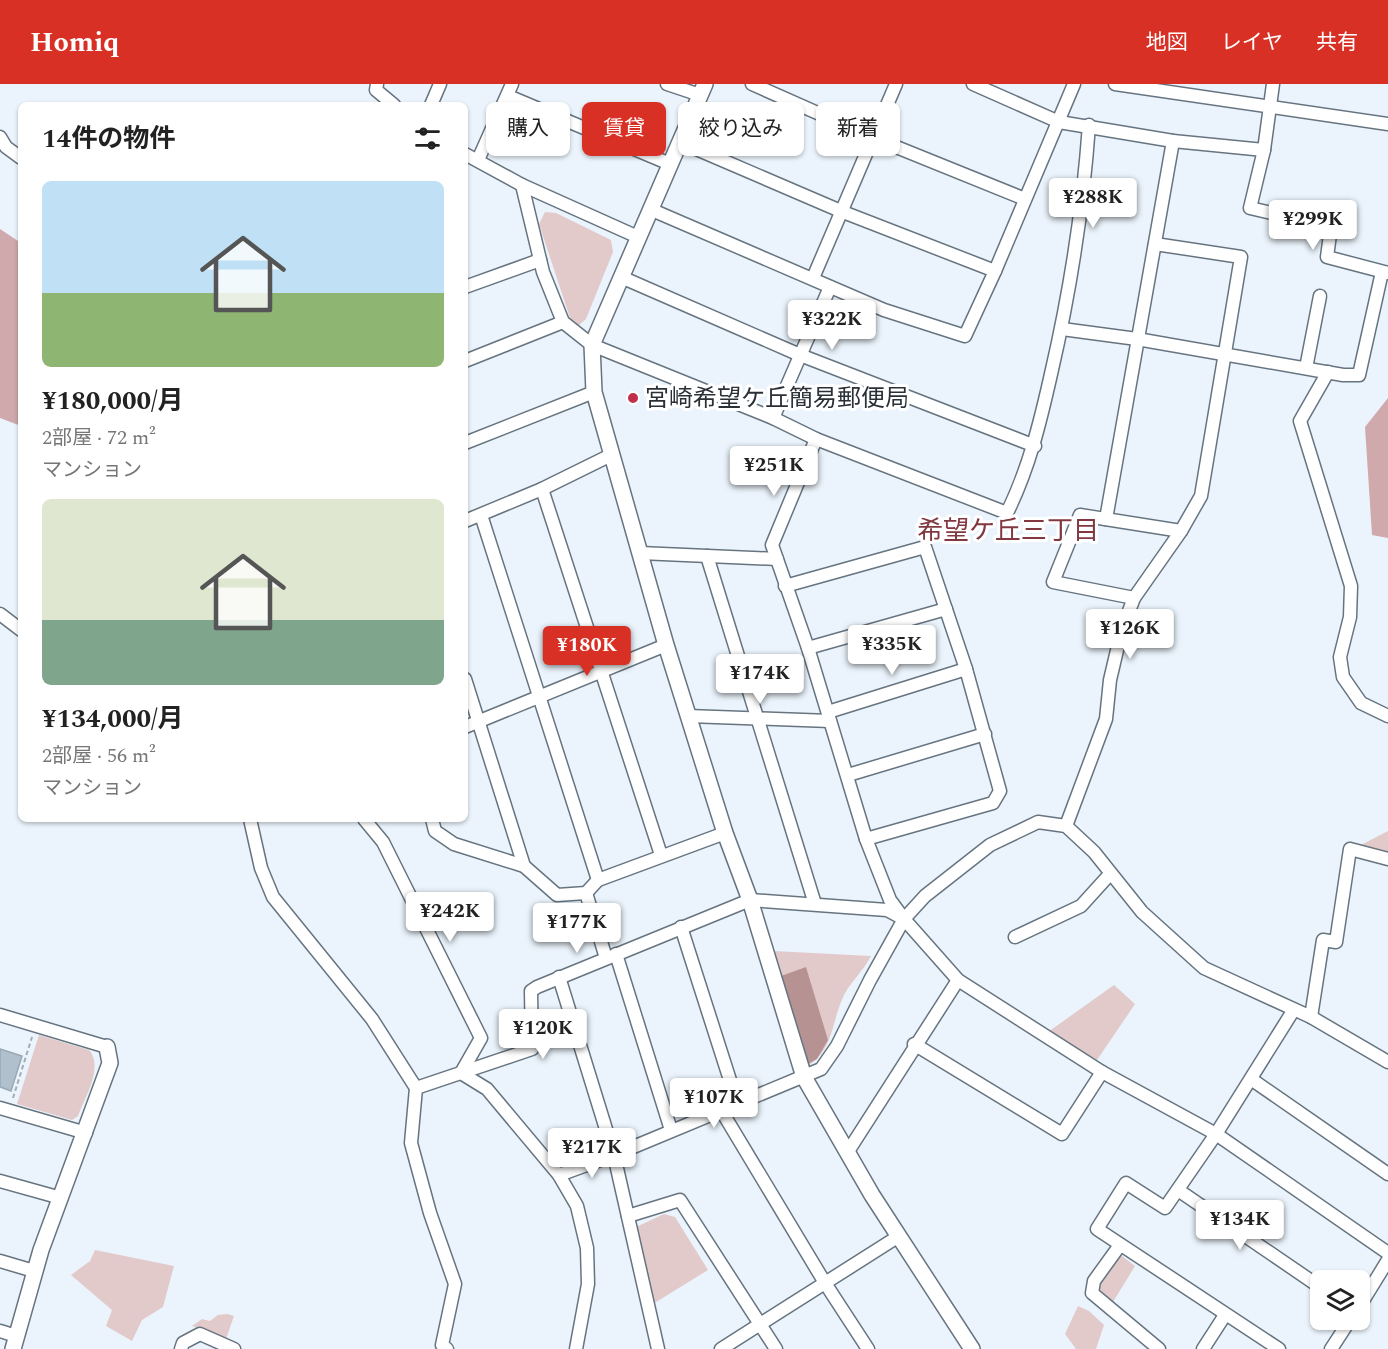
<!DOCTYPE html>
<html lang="ja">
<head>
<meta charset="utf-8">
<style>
	body { margin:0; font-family:Spectral,"Noto Sans JP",serif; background:#f6f6f6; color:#222; height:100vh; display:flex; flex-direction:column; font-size:22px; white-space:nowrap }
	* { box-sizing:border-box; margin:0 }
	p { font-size:20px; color:#767676 }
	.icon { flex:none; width:33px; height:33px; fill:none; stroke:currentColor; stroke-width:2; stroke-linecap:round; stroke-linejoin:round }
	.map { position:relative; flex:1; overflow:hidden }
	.sheet { position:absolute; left:18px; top:18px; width:450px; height:720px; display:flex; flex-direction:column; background:#fff; border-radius:9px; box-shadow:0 2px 4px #0004 }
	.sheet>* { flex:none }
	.hud { position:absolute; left:486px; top:18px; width:570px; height:54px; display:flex; gap:12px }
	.fabs { position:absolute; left:1310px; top:1186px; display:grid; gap:12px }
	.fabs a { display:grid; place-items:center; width:60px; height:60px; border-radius:9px; background:#fff; box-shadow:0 2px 4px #0004; font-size:30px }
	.price { position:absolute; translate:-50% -51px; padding:0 14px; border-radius:6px; background:#fff; color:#222; font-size:20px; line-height:39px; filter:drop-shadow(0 2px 3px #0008) }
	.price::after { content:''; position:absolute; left:50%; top:36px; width:18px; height:14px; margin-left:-9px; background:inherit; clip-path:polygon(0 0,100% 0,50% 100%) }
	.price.on { background:#d93025; color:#fff }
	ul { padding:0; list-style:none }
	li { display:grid; align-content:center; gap:12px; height:318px; padding:0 24px }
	li span { display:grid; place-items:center; height:186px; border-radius:9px; color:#555 }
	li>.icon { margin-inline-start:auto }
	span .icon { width:108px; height:108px; fill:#fffc; stroke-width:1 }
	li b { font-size:26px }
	h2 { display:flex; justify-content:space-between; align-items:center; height:72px; padding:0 24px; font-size:26px }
	.tag { padding:0 21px; border-radius:9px; background:#fff; box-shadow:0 2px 4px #0004; font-size:21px; line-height:54px }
	.tag.on { background:#d93025; color:#fff }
	header { display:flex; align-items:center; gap:36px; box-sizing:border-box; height:84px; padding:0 30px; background:#d93025; color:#fff }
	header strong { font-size:28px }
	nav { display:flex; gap:33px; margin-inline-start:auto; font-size:21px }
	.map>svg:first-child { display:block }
	.green { fill:#e2caca }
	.forest { fill:#cfa9ab }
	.water { fill:#b69293 }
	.building { fill:#b0c0cd; stroke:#99a8b5; stroke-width:1.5 }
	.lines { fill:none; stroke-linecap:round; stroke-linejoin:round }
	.minor-casing { stroke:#667480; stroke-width:15 }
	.tertiary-casing { stroke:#667480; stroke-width:18 }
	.path { stroke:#a4acb4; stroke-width:2; stroke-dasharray:4.5 3; stroke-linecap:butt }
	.minor { stroke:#fff; stroke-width:12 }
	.tertiary { stroke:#fff; stroke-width:15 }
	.poi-dot { fill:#c0304a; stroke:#fff; stroke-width:2 }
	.labels { text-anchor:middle; stroke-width:6; stroke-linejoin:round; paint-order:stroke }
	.poi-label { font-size:24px; fill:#2a3036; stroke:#fff; text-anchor:start }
	.neighbourhood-label { font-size:26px; fill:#813840; stroke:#fff }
</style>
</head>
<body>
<header>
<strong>Homiq</strong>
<nav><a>地図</a><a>レイヤ</a><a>共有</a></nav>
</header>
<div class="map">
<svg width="1388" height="1265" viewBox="0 0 1388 1265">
	<rect width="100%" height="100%" fill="#ebf4fc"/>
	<g class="green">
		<path d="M545,128L556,129L611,156L613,168L586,235L579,241L571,237L539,140Z"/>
		<path d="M1388,747V775L1355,764Z"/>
		<path d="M773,867L871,872C864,886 850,899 844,911C831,938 834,967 806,983Z"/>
		<path d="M1114,901L1135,920L1097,976L1048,948Z"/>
		<path d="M39,951L89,966C104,983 85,1013 78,1032L72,1036L17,1020Z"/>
		<path d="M664,1130L675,1133L708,1186L648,1223L636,1143Z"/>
		<path d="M95,1166L174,1182L163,1223L142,1236L132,1257L106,1242L112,1226L71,1191L90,1177Z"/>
		<path d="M1116,1172H1122L1135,1182L1113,1218L1098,1204Z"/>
		<path d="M1078,1222L1089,1227L1104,1241L1096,1265H1076L1065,1250Z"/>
		<path d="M227,1230L234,1232L226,1255L192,1242L202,1235L210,1237L218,1231Z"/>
	</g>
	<g class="forest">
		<path d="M0,145L21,159V342L0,334Z"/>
		<path d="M1388,314V454L1372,451L1365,343Z"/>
	</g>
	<path class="water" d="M806,883L828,956L817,975L806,981L781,892Z"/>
	<path class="building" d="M0,965L22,972L11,1007L0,1003Z"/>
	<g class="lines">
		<g class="minor-casing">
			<g id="minor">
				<path d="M377,0L376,6L394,21"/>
				<path d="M667,0L700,11"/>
				<path d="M752,0L874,54L1025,115"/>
				<path d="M973,0L1059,38L1173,57L1264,66"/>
				<path d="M1115,0L1388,40"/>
				<path d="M1273,0L1264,66L1250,124L1331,143L1327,173L1388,189"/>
				<path d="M508,12L670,80"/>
				<path d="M431,21L440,0"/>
				<path d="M0,53L6,63L21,74"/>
				<path d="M680,58L843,128L995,187"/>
				<path d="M465,70L522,101L638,153"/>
				<path d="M478,76L512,0"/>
				<path d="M522,101L543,188L563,238L592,261L773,334L816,355L1007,429C1029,384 1040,339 1051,290C1070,208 1083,125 1089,41"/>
				<path d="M652,126L884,226L965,252L995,187L1074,0"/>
				<path d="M621,193L800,271L1035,362"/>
				<path d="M813,194L896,0"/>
				<path d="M465,203L540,176"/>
				<path d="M1062,245L1137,255L1343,291H1359L1382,188"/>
				<path d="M465,277L563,238"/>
				<path d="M1306,284L1320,212"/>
				<path d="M1328,288L1300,337L1351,502L1350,533L1340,573L1343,593L1361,619L1388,632"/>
				<path d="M773,334L830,203"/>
				<path d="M816,355L772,461L808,564L866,755L890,816L904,835L958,896L1102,988L1216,1050L1388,1169"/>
				<path d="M465,359L594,308"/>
				<path d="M542,405L661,771"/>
				<path d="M481,431L598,796"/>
				<path d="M1106,435L1173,57"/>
				<path d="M465,437L542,405L611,371"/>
				<path d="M640,469L777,475"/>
				<path d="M707,472L815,820"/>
				<path d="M785,502L925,463L966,585L1000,707L993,719L866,755"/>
				<path d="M1134,514L1053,498L1080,431L1181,447"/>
				<path d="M0,530L21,546"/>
				<path d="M808,564L946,525"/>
				<path d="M465,595L524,782"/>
				<path d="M828,628L966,585"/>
				<path d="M688,632L830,637"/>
				<path d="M465,643L666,561"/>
				<path d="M848,691L985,650"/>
				<path d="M250,735L261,784L273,813L372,935L416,1004L411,1059L430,1129L455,1200L442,1261L447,1265"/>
				<path d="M364,735L383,758L481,954L461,989"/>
				<path d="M432,735L435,747L454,760L524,782L557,811L586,809L598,796L725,749"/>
				<path d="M1066,742L1106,635L1110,596L1122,545L1134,514L1181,447L1201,412L1241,173L1155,160"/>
				<path d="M586,809L606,874"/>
				<path d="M681,843L737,1018"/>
				<path d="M1015,853L1081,822L1110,790"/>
				<path d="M616,870L671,1046"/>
				<path d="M559,893L614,1071L658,1265"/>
				<path d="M0,931L107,963"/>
				<path d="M1311,933L1323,856L1336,858L1350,765L1388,775"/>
				<path d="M914,960L1062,1050L1102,988"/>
				<path d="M461,989L487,1005L559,1091L577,1122L587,1164L588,1200L576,1265"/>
				<path d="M1251,995L1388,1090"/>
				<path d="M416,1004L532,965L531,907L537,903L750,816L887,826L902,834"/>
				<path d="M0,1024L86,1049"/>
				<path d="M721,1026L825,1199L868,1265"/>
				<path d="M847,1069L958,896"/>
				<path d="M559,1091L614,1071L821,985L837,962L870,896L904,835L925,812L990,761L1038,738L1066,742L1094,768L1142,828L1204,884L1311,933L1388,978"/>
				<path d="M0,1097L61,1114"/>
				<path d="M1178,1106L1320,1203"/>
				<path d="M628,1132L680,1116L776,1265"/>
				<path d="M1120,1161L1094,1197L1092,1209L1159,1265"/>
				<path d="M0,1177L34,1187"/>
				<path d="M1359,1223L1388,1176"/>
				<path d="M0,1247L16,1252"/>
				<path d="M181,1265L183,1259L200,1250L234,1265"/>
				<path d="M721,1265L899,1152"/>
				<path d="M1203,1265L1225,1231"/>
				<path d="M1279,1265L1097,1145L1126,1099L1165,1124L1216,1050L1293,927"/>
				<path d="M1331,1265L1350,1236"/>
			</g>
		</g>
		<g class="tertiary-casing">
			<g id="tertiary">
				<path d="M705,0L592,261L594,308L666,561L725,749L750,816L804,993L872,1111L972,1265"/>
				<path d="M13,1265L41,1166L110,979L107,963"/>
			</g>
		</g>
		<path class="path" d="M13,1014L32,953"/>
		<use href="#minor" class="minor"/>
		<use href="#tertiary" class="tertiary"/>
	</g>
	<circle class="poi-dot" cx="633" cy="314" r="6"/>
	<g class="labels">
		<g class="poi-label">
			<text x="645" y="322">宮崎希望ケ丘簡易郵便局</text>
		</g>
		<g class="neighbourhood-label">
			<text x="1008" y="455">希望ケ丘三丁目</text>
		</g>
	</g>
</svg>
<div class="fabs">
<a><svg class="icon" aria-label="layers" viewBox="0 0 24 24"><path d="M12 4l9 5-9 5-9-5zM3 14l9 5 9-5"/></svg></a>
</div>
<b class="price" style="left:1093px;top:145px">¥288K</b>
<b class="price" style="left:1313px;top:167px">¥299K</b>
<b class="price" style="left:832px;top:267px">¥322K</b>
<b class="price" style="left:774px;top:413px">¥251K</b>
<b class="price" style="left:1130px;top:576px">¥126K</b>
<b class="price" style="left:892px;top:592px">¥335K</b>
<b class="price on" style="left:587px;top:593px">¥180K</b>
<b class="price" style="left:760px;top:621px">¥174K</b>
<b class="price" style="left:450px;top:859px">¥242K</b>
<b class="price" style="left:577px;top:870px">¥177K</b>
<b class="price" style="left:543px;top:976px">¥120K</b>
<b class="price" style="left:714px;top:1045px">¥107K</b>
<b class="price" style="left:592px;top:1095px">¥217K</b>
<b class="price" style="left:1240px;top:1167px">¥134K</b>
<div class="hud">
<a class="tag">購入</a>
<a class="tag on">賃貸</a>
<a class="tag">絞り込み</a>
<a class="tag">新着</a>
</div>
<section class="sheet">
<h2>14件の物件<svg class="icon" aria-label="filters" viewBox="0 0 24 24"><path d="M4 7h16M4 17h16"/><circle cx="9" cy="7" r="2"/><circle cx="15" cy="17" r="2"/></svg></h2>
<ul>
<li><span style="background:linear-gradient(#bfe0f5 60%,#8fb573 0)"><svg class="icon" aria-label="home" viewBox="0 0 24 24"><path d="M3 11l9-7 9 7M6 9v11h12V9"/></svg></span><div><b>¥180,000/月</b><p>2部屋 · 72 m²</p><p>マンション</p></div></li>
<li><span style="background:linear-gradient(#dfe7d0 65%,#7fa58c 0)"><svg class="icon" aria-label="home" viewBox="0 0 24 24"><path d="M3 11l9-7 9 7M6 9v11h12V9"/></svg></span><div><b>¥134,000/月</b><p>2部屋 · 56 m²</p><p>マンション</p></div></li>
</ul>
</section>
</div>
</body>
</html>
